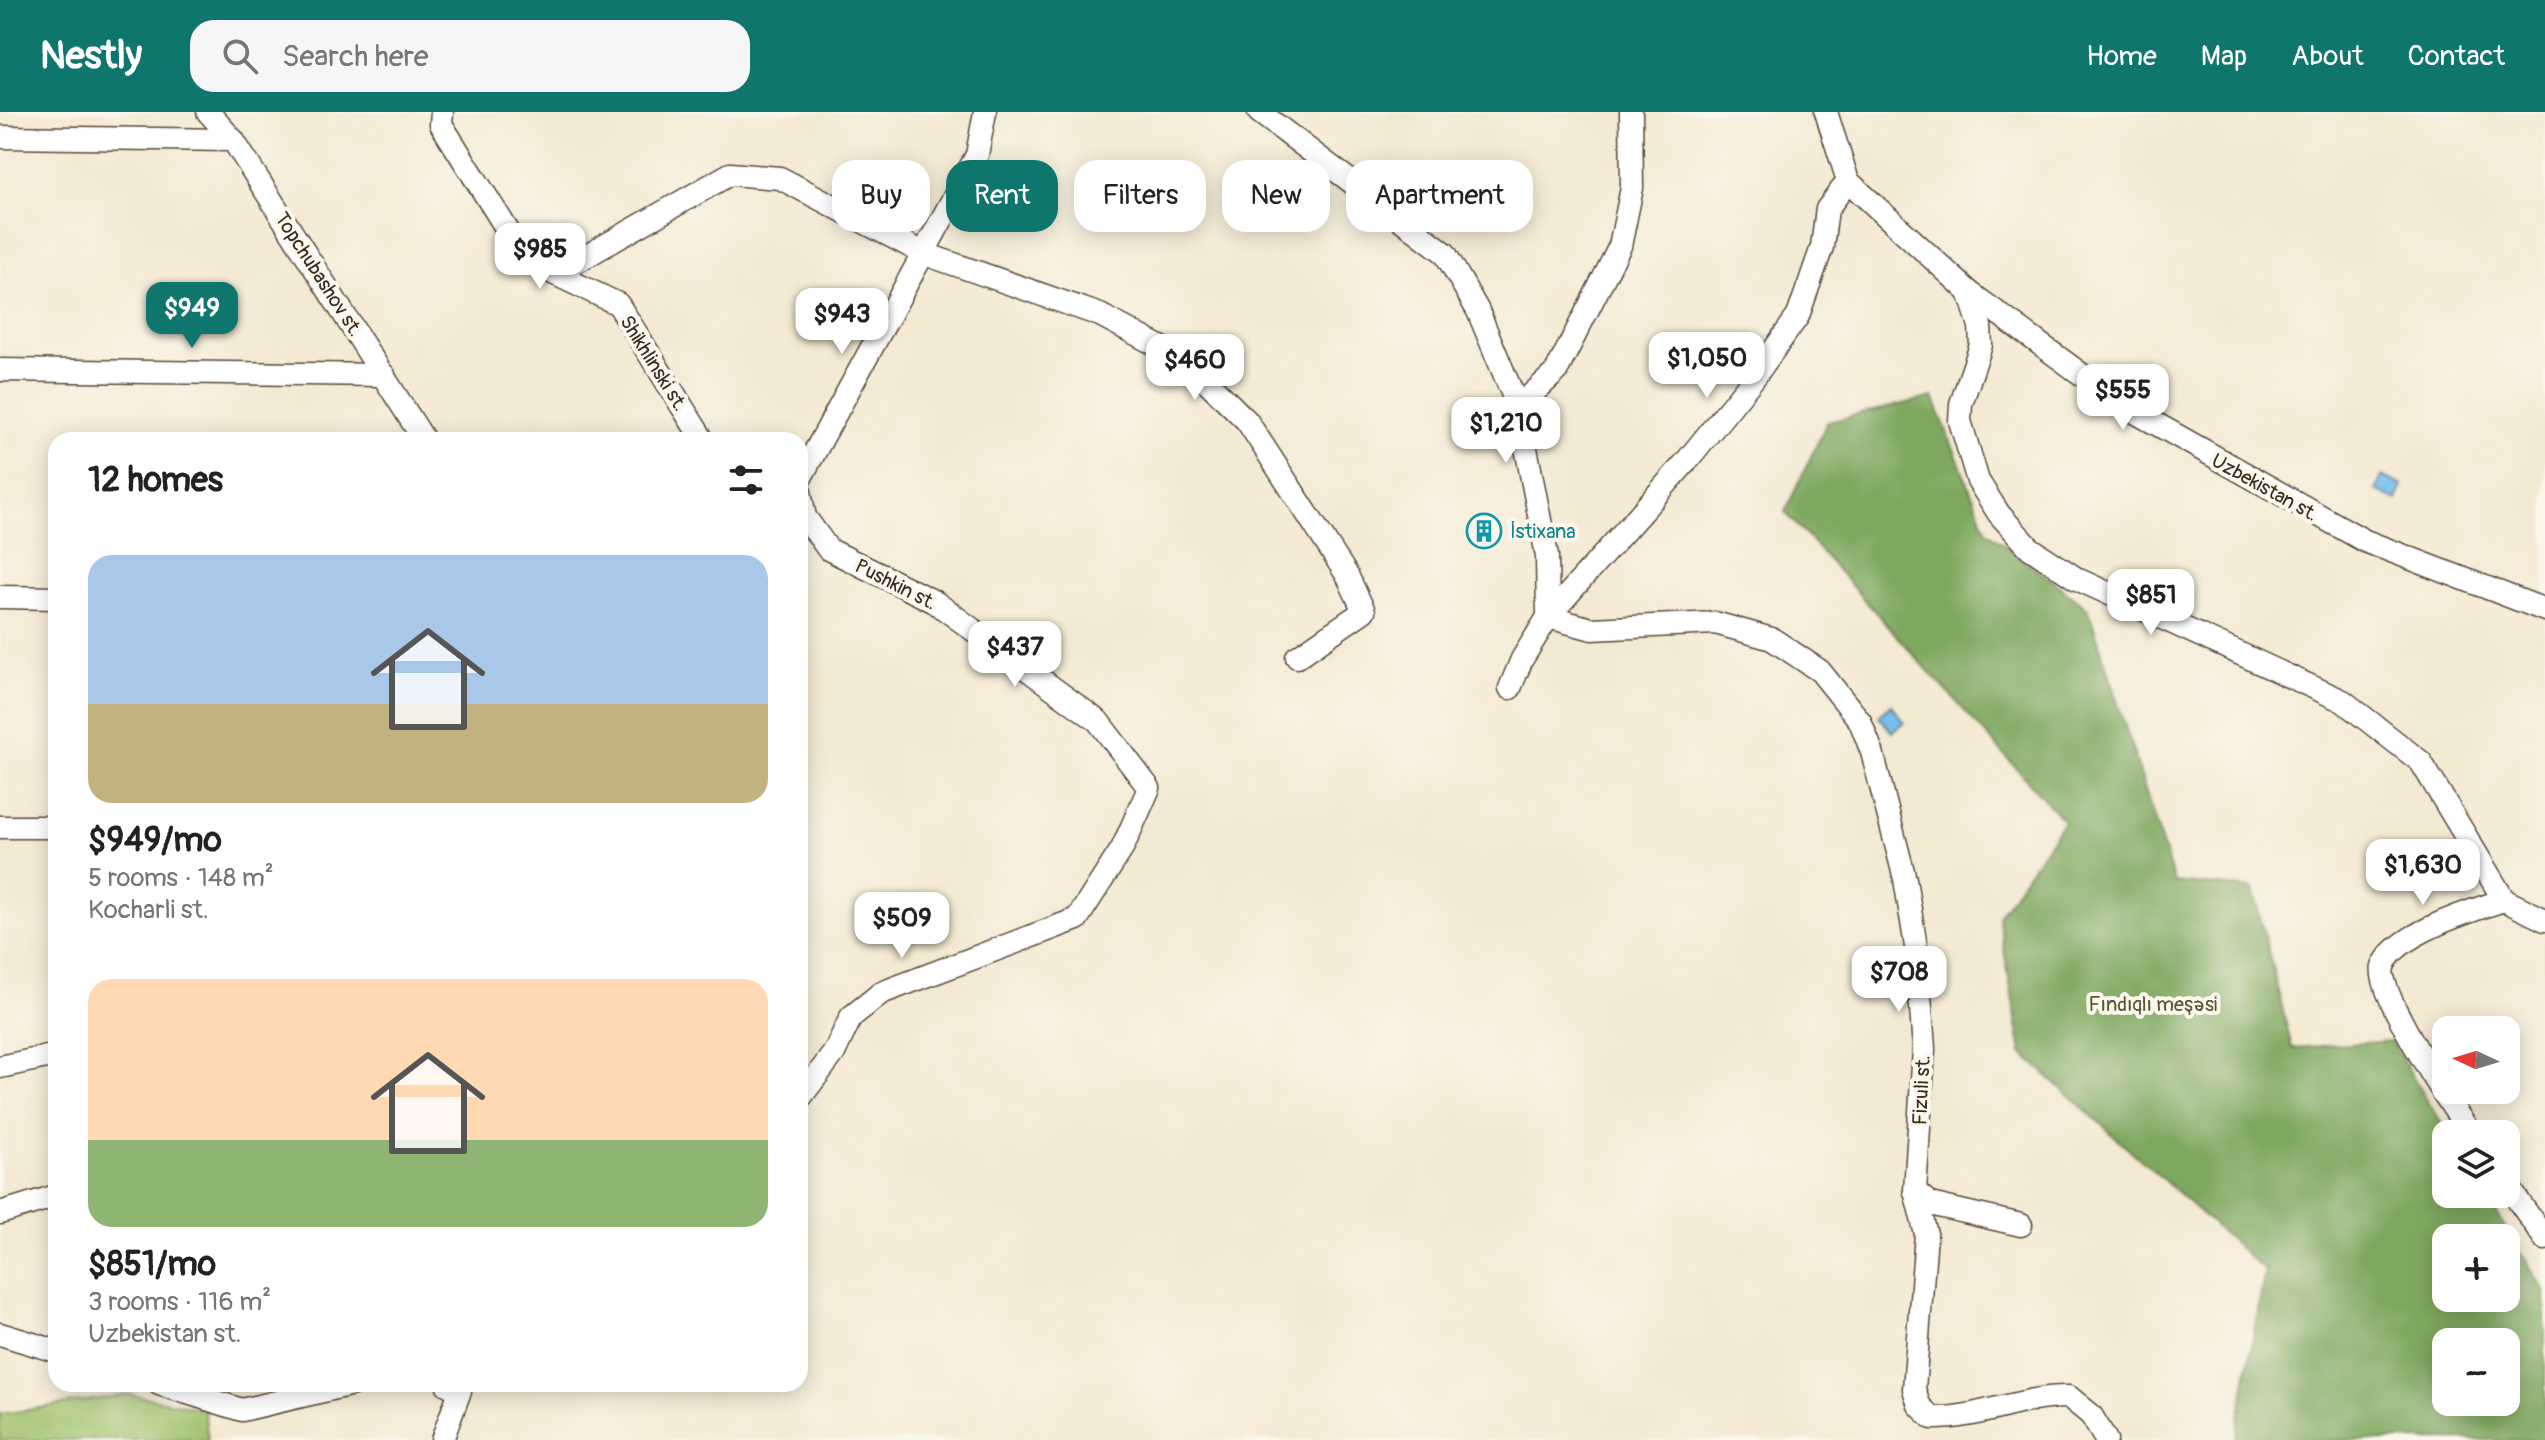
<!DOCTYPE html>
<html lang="en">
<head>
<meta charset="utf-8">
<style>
	body { margin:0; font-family:Pangolin,sans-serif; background:#f6f6f6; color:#222; height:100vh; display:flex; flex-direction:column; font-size:30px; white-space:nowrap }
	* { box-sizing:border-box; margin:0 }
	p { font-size:26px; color:#767676 }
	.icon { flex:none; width:44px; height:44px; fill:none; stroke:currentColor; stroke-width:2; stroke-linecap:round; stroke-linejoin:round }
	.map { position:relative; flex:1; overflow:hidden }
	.panel { position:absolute; left:48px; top:320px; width:760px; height:960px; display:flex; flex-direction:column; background:#fff; border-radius:24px; box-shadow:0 4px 20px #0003 }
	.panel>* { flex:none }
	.top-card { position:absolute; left:832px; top:48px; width:760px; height:72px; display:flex; gap:16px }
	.needle { width:52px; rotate:274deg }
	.tools { position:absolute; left:2432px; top:904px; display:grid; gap:16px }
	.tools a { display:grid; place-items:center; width:88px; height:88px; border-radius:16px; background:#fff; box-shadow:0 4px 20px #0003; font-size:40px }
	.price { position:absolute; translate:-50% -68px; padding:0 18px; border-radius:16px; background:#fff; color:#222; font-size:26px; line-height:52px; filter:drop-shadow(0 2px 4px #0008) }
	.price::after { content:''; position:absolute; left:50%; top:48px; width:24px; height:18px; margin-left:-12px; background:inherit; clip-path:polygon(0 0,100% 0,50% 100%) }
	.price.on { background:#0f766e; color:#fff }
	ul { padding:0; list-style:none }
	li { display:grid; align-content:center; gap:16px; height:424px; padding:0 40px }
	li span { display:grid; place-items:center; height:248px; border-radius:24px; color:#555 }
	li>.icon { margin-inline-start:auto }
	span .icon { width:144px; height:144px; fill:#fffc; stroke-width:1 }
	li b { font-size:34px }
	h2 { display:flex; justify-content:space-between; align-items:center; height:96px; padding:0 40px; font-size:34px }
	.chip { padding:0 28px; border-radius:24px; background:#fff; box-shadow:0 4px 20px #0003; font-size:28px; line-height:72px }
	.chip.on { background:#0f766e; color:#fff }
	header { display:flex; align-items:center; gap:48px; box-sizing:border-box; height:112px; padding:0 40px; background:#0f766e; color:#fff }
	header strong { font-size:38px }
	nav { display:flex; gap:44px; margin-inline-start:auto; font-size:28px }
	.search { width:560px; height:72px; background:#f6f6f6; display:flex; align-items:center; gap:20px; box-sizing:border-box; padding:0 28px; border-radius:24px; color:#767676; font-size:30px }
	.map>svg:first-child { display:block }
	.green { fill:#9ec16b; stroke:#6c7644; stroke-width:2 }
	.forest { fill:#7ea75f; stroke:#5c683e; stroke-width:2; fill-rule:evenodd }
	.water { fill:#75bfee; stroke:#587486; stroke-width:2 }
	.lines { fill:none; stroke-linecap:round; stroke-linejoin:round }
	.minor-casing { stroke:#574739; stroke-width:25 }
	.minor { stroke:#fff; stroke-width:22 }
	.labels { text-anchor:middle; stroke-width:8; stroke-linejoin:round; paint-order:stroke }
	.street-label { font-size:20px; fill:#3b2a1e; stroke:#fbf7ec }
	.culture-label { font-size:20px; fill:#0d838f; stroke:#fbf7ec; text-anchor:start }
	.park-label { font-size:20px; fill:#595735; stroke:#fbf7ec }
</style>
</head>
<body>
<header>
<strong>Nestly</strong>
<div class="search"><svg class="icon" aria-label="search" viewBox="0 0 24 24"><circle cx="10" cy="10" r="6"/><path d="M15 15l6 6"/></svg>Search here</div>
<nav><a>Home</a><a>Map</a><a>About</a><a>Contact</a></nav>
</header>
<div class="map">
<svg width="2545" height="1328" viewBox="0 0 2545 1328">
	<rect width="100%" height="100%" fill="#fbf7ec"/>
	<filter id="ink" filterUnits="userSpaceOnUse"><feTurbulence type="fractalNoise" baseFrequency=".0125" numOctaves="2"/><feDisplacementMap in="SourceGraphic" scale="16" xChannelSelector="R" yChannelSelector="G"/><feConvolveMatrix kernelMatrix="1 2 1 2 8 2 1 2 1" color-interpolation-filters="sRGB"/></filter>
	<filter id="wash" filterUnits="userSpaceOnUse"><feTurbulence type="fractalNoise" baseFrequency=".006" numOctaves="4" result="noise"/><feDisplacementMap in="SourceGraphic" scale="32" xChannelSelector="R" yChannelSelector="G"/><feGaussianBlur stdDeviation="1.8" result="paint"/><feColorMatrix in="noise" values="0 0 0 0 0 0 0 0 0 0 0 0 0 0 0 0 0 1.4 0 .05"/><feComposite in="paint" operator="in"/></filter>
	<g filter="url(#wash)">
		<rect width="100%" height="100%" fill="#f4e9d2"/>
		<path class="green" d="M129,1282L204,1297L208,1328H0V1302Z"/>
		<path class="forest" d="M1933,285L1987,419L2088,496L2174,770L2253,777L2292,936L2391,929L2448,1022L2446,1082H2485L2545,1179V1328H2235L2265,1159L2022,941L1998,804L2064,709L1785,400L1827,310ZM2446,1126H2506V1186H2446ZM2446,1230H2506V1290H2446Z"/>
		<g class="water">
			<path d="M2382,364L2403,374L2397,388L2376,378Z"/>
			<path d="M1891,593L1905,610L1892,620L1879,604Z"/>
		</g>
	</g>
	<g filter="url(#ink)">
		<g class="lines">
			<g class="minor-casing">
				<g id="minor">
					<path d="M208,0L233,28L424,328"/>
					<path d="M442,0L441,12L513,127L555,162L618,192L703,328"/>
					<path d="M1259,0L1445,141L1478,199L1518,295L1547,444L1548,505"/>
					<path d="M1826,0L1848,69L1969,180L2126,295L2365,429L2545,498"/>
					<path d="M0,25L233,28"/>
					<path d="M555,162L730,62L780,66L925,142L1100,203L1185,248L1247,309L1347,463L1364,499L1297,545"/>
					<path d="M1969,180L1980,214L1981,233L1961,292L1960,309L1978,369L1999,402L2030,436L2077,467L2343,589L2421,650L2504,788"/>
					<path d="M0,258L384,263"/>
					<path d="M1518,295L1556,260L1620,134L1632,76L1631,0"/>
					<path d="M800,367L977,43L985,0"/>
					<path d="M800,380L805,405L828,437L935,490L1098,609L1149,676L1122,737L1077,807L881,881L851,905L834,941L800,986"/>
					<path d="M0,485L56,486"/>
					<path d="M1548,505L1592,517L1715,511L1772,527L1820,559L1860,609L1872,640L1905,767L1917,841L1924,937L1915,1079L1926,1122L1914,1277L1919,1293L1932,1306C1979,1307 2022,1284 2069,1285L2091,1303L2106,1328"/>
					<path d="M1510,576L1522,547L1548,505L1685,351L1753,267L1798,204L1822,135L1827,97L1848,69"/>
					<path d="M0,715H56"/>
					<path d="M2504,788L2545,808"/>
					<path d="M0,955L56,943"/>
					<path d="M2471,1022C2454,998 2375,879 2383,855C2394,822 2473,798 2504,788"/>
					<path d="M2506,1071L2545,1127"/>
					<path d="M1915,1079L1930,1092L2021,1113"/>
					<path d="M0,1101L56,1084"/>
					<path d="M0,1222L56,1239"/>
					<path d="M159,1272L242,1298L353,1272"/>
					<path d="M442,1328L460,1279L447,1272"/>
				</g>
			</g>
			<use href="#minor" class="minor"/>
		</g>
	</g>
	<defs>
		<g id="building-ring" transform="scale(1.8)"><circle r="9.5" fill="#fbf7ec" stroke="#0f9aa8" stroke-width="1.5"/><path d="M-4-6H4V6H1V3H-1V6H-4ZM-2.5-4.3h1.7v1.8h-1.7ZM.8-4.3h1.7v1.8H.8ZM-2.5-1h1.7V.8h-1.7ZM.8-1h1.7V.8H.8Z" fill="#0f9aa8"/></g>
	</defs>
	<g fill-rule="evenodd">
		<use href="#building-ring" x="1484" y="419"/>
	</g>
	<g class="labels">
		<g class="street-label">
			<text transform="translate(319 162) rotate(57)" y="7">Topchubashov st.</text>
			<text transform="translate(654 251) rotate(58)" y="7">Shikhlinski st.</text>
			<text transform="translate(2265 375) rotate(29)" y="7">Uzbekistan st.</text>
			<text transform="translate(896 472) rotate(27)" y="7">Pushkin st.</text>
			<text transform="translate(1921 978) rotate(-87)" y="7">Fizuli st.</text>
		</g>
		<g class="culture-label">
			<text x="1510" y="426">İstixana</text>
		</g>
		<g class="park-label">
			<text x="2153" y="899">Fındıqlı meşəsi</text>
		</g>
	</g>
</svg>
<div class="tools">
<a><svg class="needle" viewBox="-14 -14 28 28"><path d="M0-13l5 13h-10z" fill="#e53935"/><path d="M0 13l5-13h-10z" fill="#767676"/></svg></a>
<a><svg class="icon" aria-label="layers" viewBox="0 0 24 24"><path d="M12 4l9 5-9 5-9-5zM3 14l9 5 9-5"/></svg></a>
<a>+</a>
<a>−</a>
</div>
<b class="price" style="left:540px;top:179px">$985</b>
<b class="price on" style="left:192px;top:238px">$949</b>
<b class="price" style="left:842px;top:244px">$943</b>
<b class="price" style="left:1707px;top:288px">$1,050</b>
<b class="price" style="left:1195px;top:290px">$460</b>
<b class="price" style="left:2123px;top:320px">$555</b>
<b class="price" style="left:1506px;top:353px">$1,210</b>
<b class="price" style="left:2151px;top:525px">$851</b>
<b class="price" style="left:1015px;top:577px">$437</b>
<b class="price" style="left:2423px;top:795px">$1,630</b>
<b class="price" style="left:902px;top:848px">$509</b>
<b class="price" style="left:1899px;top:902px">$708</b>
<div class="top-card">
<a class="chip">Buy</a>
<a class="chip on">Rent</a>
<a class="chip">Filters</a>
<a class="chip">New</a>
<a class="chip">Apartment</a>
</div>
<section class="panel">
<h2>12 homes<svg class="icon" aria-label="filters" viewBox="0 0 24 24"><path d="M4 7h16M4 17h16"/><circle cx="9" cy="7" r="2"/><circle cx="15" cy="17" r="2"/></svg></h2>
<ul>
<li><span style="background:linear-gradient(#a9c7e8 60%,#c2b280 0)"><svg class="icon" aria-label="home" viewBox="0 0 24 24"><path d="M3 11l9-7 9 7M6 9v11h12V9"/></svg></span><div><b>$949/mo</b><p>5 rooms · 148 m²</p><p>Kocharli st.</p></div></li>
<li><span style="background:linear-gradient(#ffd9b3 65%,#8fb573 0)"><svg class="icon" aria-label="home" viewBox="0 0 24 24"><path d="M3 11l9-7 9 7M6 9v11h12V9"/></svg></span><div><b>$851/mo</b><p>3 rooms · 116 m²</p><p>Uzbekistan st.</p></div></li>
</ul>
</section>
</div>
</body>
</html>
